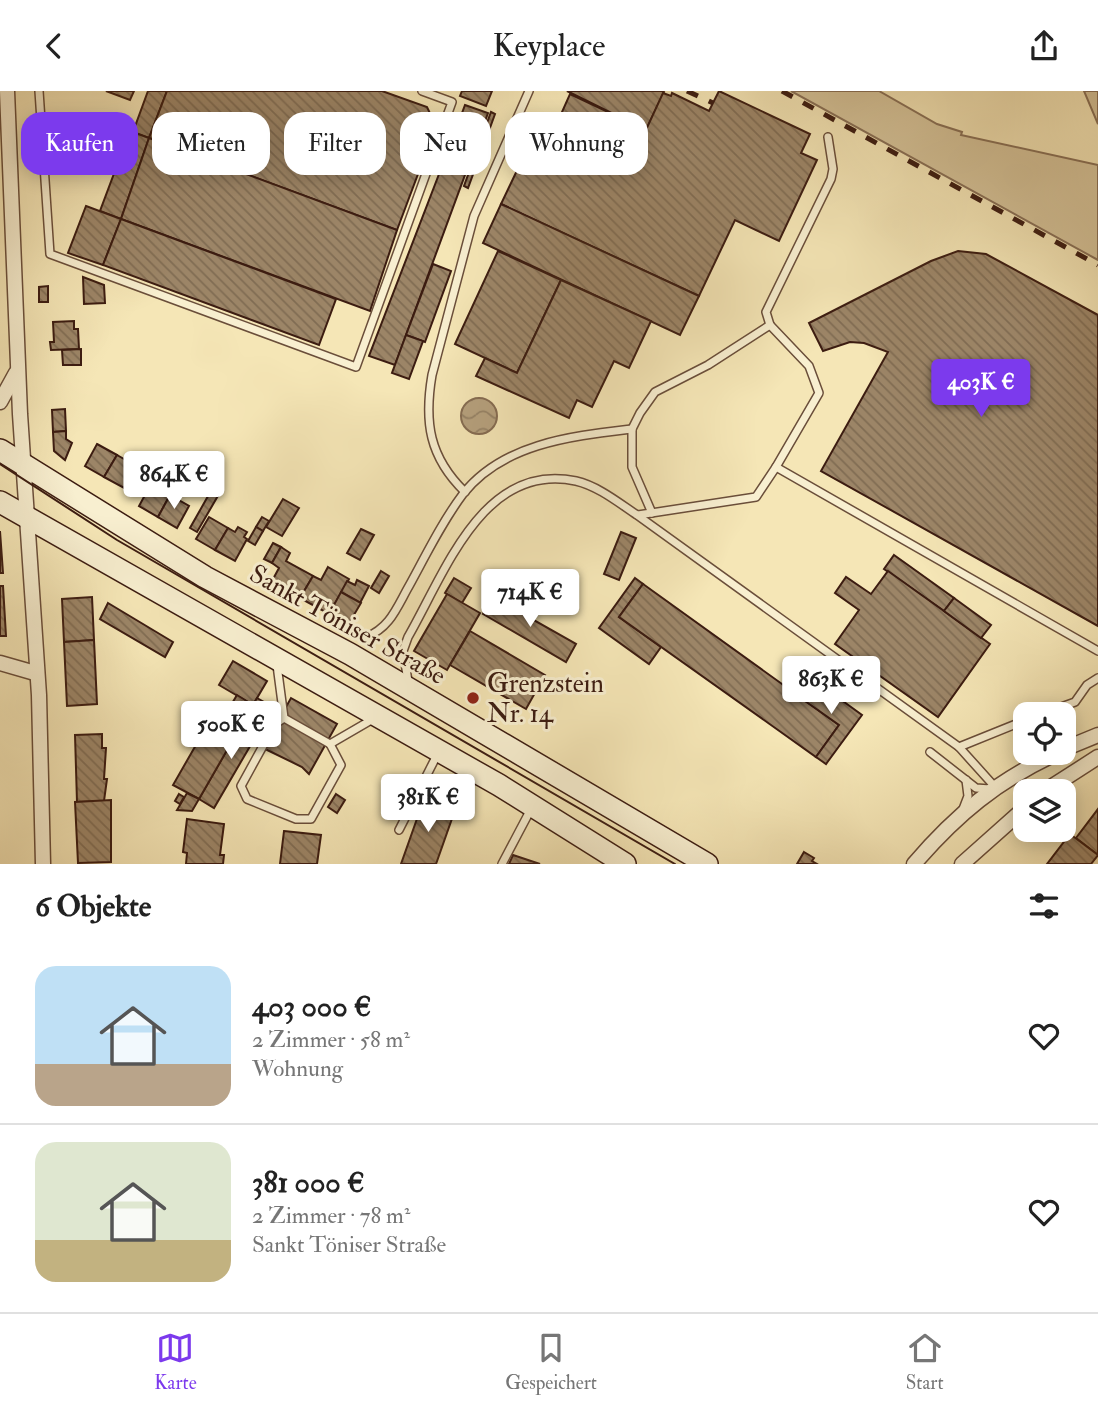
<!DOCTYPE html>
<html lang="de">
<head>
<meta charset="utf-8">
<style>
	body { margin:0; font-family:"IM FELL Double Pica",serif; background:#f2f2f2; color:#222; height:100vh; display:flex; flex-direction:column; font-size:26px; white-space:nowrap }
	* { box-sizing:border-box; margin:0 }
	p { font-size:23px; color:#767676 }
	.icon { flex:none; width:38px; height:38px; fill:none; stroke:currentColor; stroke-width:2; stroke-linecap:round; stroke-linejoin:round }
	.map { position:relative; height:773px; overflow:hidden }
	.sheet { display:flex; flex-direction:column; background:#fff; flex:1 }
	.sheet>* { flex:none }
	.guide { position:absolute; left:21px; top:21px; width:700px; height:63px; display:flex; gap:14px }
	.tools { position:absolute; left:1013px; top:611px; display:grid; gap:14px }
	.tools a { display:grid; place-items:center; width:63px; height:63px; border-radius:14px; background:#fff; box-shadow:0 4px 18px #0003; font-size:35px }
	.price { position:absolute; translate:-50% -60px; padding:0 16px; border-radius:7px; background:#fff; color:#222; font-size:23px; line-height:46px; filter:drop-shadow(0 2px 4px #0008) }
	.price::after { content:''; position:absolute; left:50%; top:42px; width:21px; height:16px; margin-left:-10px; background:inherit; clip-path:polygon(0 0,100% 0,50% 100%) }
	.price.selected { background:#7c3aed; color:#fff }
	ul { padding:0; list-style:none }
	li { display:flex; align-items:center; gap:21px; height:175px; padding:0 35px }
	li+li { border-top:2px solid #e0e0e0 }
	li span { display:grid; place-items:center; flex:none; width:196px; height:140px; border-radius:21px; color:#555 }
	li>.icon { margin-inline-start:auto }
	span .icon { width:84px; height:84px; fill:#fffc; stroke-width:1 }
	li b { font-size:30px }
	h2 { display:flex; justify-content:space-between; align-items:center; height:84px; padding:0 35px; font-size:30px }
	.tag { padding:0 24px; border-radius:21px; background:#fff; box-shadow:0 4px 18px #0003; font-size:24px; line-height:63px }
	.tag.selected { background:#7c3aed; color:#fff }
	header { display:flex; justify-content:space-between; align-items:center; height:91px; padding:0 35px; background:#fff; font-size:32px; font-weight:600 }
	.tab-bar { display:flex; justify-content:space-around; align-items:center; height:98px; border-top:2px solid #e0e0e0; background:#fff; font-size:19px; color:#767676 }
	.tab-bar a { display:grid; justify-items:center; gap:4px }
	.tab-bar .selected { color:#7c3aed }
	.map>svg:first-child { display:block }
	.green { fill:#d6c49a; stroke:#897056; stroke-width:2 }
	.water { fill:url(#water-waves); stroke:#856c52; stroke-width:2 }
	.building { fill:url(#building-back-hatch); stroke:#3c1c11; stroke-width:2 }
	.lines { fill:none; stroke-linecap:round; stroke-linejoin:round }
	.service-casing { stroke:#6a4e3a; stroke-width:10 }
	.minor-casing { stroke:#6a4e3a; stroke-width:17 }
	.secondary-casing { stroke:#3c1c11; stroke-width:24 }
	.service { stroke:#f8efd0; stroke-width:7 }
	.minor { stroke:#f8efd0; stroke-width:14 }
	.secondary { stroke:#f8efd0; stroke-width:21 }
	.tram { stroke:#3c1c11; stroke-width:2 }
	.rail { stroke:#3c1c11; stroke-width:5; stroke-dasharray:12 12; stroke-linecap:butt }
	.poi-dot { fill:#8f2418; stroke:#f8efd0; stroke-width:2.5 }
	.labels { text-anchor:middle; stroke-width:6; stroke-linejoin:round; paint-order:stroke }
	.street-label { font-size:26px; fill:#3c1c11; stroke:#f8efd0 }
	.poi-label { font-size:26px; fill:#3c1c11; stroke:#f8efd0; text-anchor:start }
</style>
</head>
<body>
<header><svg class="icon" aria-label="back" viewBox="0 0 24 24"><path d="M15 5l-7 7 7 7"/></svg>Keyplace<svg class="icon" aria-label="share" viewBox="0 0 24 24"><path d="M12 15V3M7 8l5-5 5 5M5 13v7h14v-7"/></svg></header>
<div class="map">
<svg width="1098" height="773" viewBox="0 0 1098 773">
	<defs>
		<pattern id="water-waves" width="16" height="10" patternUnits="userSpaceOnUse" patternTransform="scale(1.75)"><rect width="16" height="10" fill="#b6a17e"/><path d="M0 5q4-4 8 0t8 0" fill="none" stroke="#958266"/></pattern>
		<pattern id="building-back-hatch" width="6" height="6" patternUnits="userSpaceOnUse" patternTransform="scale(1.75)"><rect width="6" height="6" fill="#9c8567"/><path d="M-1 5l2 2M0 0l6 6M5-1l2 2" fill="none" stroke="#806c53"/></pattern>
	</defs>
	<rect width="100%" height="100%" fill="#f5e6b6"/>
	<filter id="stains"><feTurbulence type="fractalNoise" baseFrequency=".00286" numOctaves="4"/><feColorMatrix values="0 0 0 0 .2 0 0 0 0 .09 0 0 0 0 .02 0 0 0 .5 -.17"/></filter>
	<radialGradient id="worn" r=".72"><stop offset=".6" stop-color="#630" stop-opacity="0"/><stop offset="1" stop-color="#630" stop-opacity=".3"/></radialGradient>
	<g class="green">
		<path d="M791,0H879L937,33L962,41L961,44L1098,74V169Z"/>
		<path d="M1084,0H1098V33Z"/>
	</g>
	<circle class="water" cx="479" cy="325" r="18"/>
	<g class="building">
		<path d="M106,0H134L130,9Z"/>
		<path d="M148,0H167L149,47L133,41Z"/>
		<path d="M167,0H382L427,16L436,35L397,139L149,47Z"/>
		<path d="M462,0H492L486,15L460,5Z"/>
		<path d="M567,0H663L664,1L646,39Z"/>
		<path d="M719,0L810,43L801,62L817,69L779,150L735,129L699,205L501,113L531,50L546,57L570,3L646,39L663,2L671,5L672,2L709,20Z"/>
		<path d="M465,14L488,22L469,73L446,65Z"/>
		<path d="M491,21L495,23L468,97L464,95Z"/>
		<path d="M130,40L149,47L121,128L100,120Z"/>
		<path d="M149,47L397,139L370,220L121,128Z"/>
		<path d="M446,65L469,73L395,274L369,265Z"/>
		<path d="M501,113L699,205L680,244L483,152Z"/>
		<path d="M86,115L121,128L103,174L68,162Z"/>
		<path d="M121,128L336,208L319,254L103,174Z"/>
		<path d="M498,160L561,189L517,282L455,253Z"/>
		<path d="M958,160L986,163L1098,224V535L821,380L888,261L864,252L850,251L823,260L809,232L931,170Z"/>
		<path d="M433,173L451,180L425,251L406,244Z"/>
		<path d="M83,186L104,194L105,212L84,213Z"/>
		<path d="M561,189L651,230L629,277L614,270L592,316L577,309L569,327L476,285L485,267L517,282Z"/>
		<path d="M48,195V211H39V196Z"/>
		<path d="M74,230V238H78L79,258L51,259L50,251H54L53,231Z"/>
		<path d="M406,244L423,250L409,288L392,282Z"/>
		<path d="M81,258V274H63L62,259Z"/>
		<path d="M65,318L66,340L53,341L52,319Z"/>
		<path d="M66,340V348L72,352L65,369L54,360L53,341Z"/>
		<path d="M97,353L117,364L104,386L85,375Z"/>
		<path d="M117,364L136,375L124,397L104,386Z"/>
		<path d="M151,393L170,404L158,426L139,415Z"/>
		<path d="M212,398L219,403L197,441L190,437Z"/>
		<path d="M170,404L189,415L177,437L158,426Z"/>
		<path d="M283,408L299,417L282,445L266,436Z"/>
		<path d="M209,426L228,437L215,459L196,448Z"/>
		<path d="M262,426L269,430L263,440L256,436Z"/>
		<path d="M238,436L247,441L244,446L247,448L235,470L215,459L228,437L235,441Z"/>
		<path d="M256,436L263,440L255,454L248,450Z"/>
		<path d="M361,438L374,444L360,469L347,462Z"/>
		<path d="M0,440L3,482H0Z"/>
		<path d="M621,441L636,447L619,489L604,483Z"/>
		<path d="M273,452L281,456L272,472L264,468Z"/>
		<path d="M281,456L290,462L286,470L313,485L300,507L272,490L279,477L272,472Z"/>
		<path d="M894,464L954,507L944,520L884,478Z"/>
		<path d="M328,476L349,488L329,523L300,507L313,485L321,489Z"/>
		<path d="M381,480L389,485L379,502L371,497Z"/>
		<path d="M888,480L990,553L938,626L835,553L859,519L835,502L846,486L871,503Z"/>
		<path d="M454,487L471,497L462,512L445,502Z"/>
		<path d="M635,487L643,493L619,526L661,556L649,573L599,537Z"/>
		<path d="M357,489L369,495L360,512L341,501L347,490L355,494Z"/>
		<path d="M643,493L839,634L816,666L619,526Z"/>
		<path d="M0,495H3L6,545H0Z"/>
		<path d="M341,501L361,512L348,534L329,523Z"/>
		<path d="M447,503L480,522L447,579L414,560Z"/>
		<path d="M92,506L94,549L64,551L62,508Z"/>
		<path d="M493,506L576,553L566,571L483,523Z"/>
		<path d="M954,507L991,534L981,547L944,520Z"/>
		<path d="M108,512L173,551L165,566L100,528Z"/>
		<path d="M470,540L545,584L526,618L450,574Z"/>
		<path d="M94,549L97,613L67,615L64,551Z"/>
		<path d="M233,570L267,590L253,614L219,594Z"/>
		<path d="M811,587L862,624L826,673L816,666L839,634L798,605Z"/>
		<path d="M237,604L253,614L234,647L217,638Z"/>
		<path d="M257,607L273,616L263,633L247,624Z"/>
		<path d="M291,607L337,633L309,683L302,676L263,657Z"/>
		<path d="M216,618L225,624L217,638L208,633Z"/>
		<path d="M247,624L263,633L214,717L199,708Z"/>
		<path d="M208,633L234,647L199,708L173,694Z"/>
		<path d="M102,643V657H106L104,688H107L104,710L77,711L75,644Z"/>
		<path d="M187,702L199,708L192,720L177,719Z"/>
		<path d="M179,703L184,706L180,713L175,710Z"/>
		<path d="M336,703L345,709L337,722L328,716Z"/>
		<path d="M424,708L455,719L436,773H401Z"/>
		<path d="M111,709V771L78,772L75,711Z"/>
		<path d="M1098,718V764L1076,747Z"/>
		<path d="M187,728L224,733L220,764H224L223,773H186L187,762L183,761Z"/>
		<path d="M284,740L321,744L317,773H280Z"/>
		<path d="M1070,743L1098,764L1091,773H1047Z"/>
		<path d="M804,761L814,767L812,770L817,773H797Z"/>
		<path d="M513,764L540,773H509Z"/>
	</g>
	<g class="lines">
		<g class="service-casing">
			<g id="service">
				<path d="M39,0L50,163L356,276L452,11L422,0"/>
				<path d="M770,234L809,275L819,302L776,376"/>
				<path d="M465,401C429,366 424,331 432,284L474,125L529,0"/>
				<path d="M652,422L632,376V338L640,322L655,301L708,274L770,234L766,221L831,88L833,78L828,46"/>
				<path d="M638,424L756,406L776,376L1098,560"/>
				<path d="M366,546C390,537 397,516 409,495C426,464 442,431 463,403C503,352 573,345 632,338"/>
				<path d="M277,574L284,627L330,653L373,628"/>
				<path d="M408,590L403,560L408,546C445,482 483,370 576,390C598,395 619,412 637,424L959,656L995,696"/>
				<path d="M1042,623L1075,611L1087,594L1098,587"/>
				<path d="M284,627L275,633L241,695L247,708L296,728H311L341,674L330,653"/>
				<path d="M959,656L1026,629"/>
				<path d="M930,661L976,697L990,698"/>
				<path d="M963,718L968,705L966,689"/>
				<path d="M399,739L438,662"/>
				<path d="M502,773L531,718"/>
			</g>
		</g>
		<g class="minor-casing">
			<g id="minor">
				<path d="M7,0L20,323L39,604L43,773"/>
				<path d="M0,311L16,282"/>
				<path d="M0,572L35,582"/>
				<path d="M1064,658L1098,644"/>
				<path d="M1045,700L1098,666"/>
				<path d="M914,773C957,723 997,690 1057,662"/>
				<path d="M962,773L1026,716"/>
			</g>
		</g>
		<g class="secondary-casing">
			<g id="secondary">
				<path d="M0,359L205,486L350,563L707,773"/>
				<path d="M0,411L499,694L625,773"/>
			</g>
		</g>
		<use href="#service" class="service"/>
		<use href="#minor" class="minor"/>
		<use href="#secondary" class="secondary"/>
		<path class="tram" d="M0,373L117,449L675,773"/>
		<g class="rail">
			<path d="M687,0L713,12"/>
			<path d="M782,0L1098,174"/>
		</g>
	</g>
	<circle class="poi-dot" cx="473" cy="607" r="7"/>
	<g class="labels">
		<g class="street-label">
			<text transform="translate(348 533) rotate(29)" y="9">Sankt Töniser Straße</text>
		</g>
		<g class="poi-label">
			<text x="487" y="601">Grenzstein<tspan x="487" dy="30">Nr. 14</tspan></text>
		</g>
	</g>
	<rect width="100%" height="100%" filter="url(#stains)"/>
	<rect width="100%" height="100%" fill="url(#worn)"/>
</svg>
<div class="tools">
<a><svg class="icon" aria-label="locate" viewBox="0 0 24 24"><circle cx="12" cy="12" r="6"/><path d="M12 2v4M12 18v4M2 12h4M18 12h4"/></svg></a>
<a><svg class="icon" aria-label="layers" viewBox="0 0 24 24"><path d="M12 4l9 5-9 5-9-5zM3 14l9 5 9-5"/></svg></a>
</div>
<b class="price selected" style="left:981px;top:328px">403K €</b>
<b class="price" style="left:174px;top:420px">864K €</b>
<b class="price" style="left:530px;top:538px">714K €</b>
<b class="price" style="left:831px;top:625px">863K €</b>
<b class="price" style="left:231px;top:670px">500K €</b>
<b class="price" style="left:428px;top:743px">381K €</b>
<div class="guide">
<a class="tag selected">Kaufen</a>
<a class="tag">Mieten</a>
<a class="tag">Filter</a>
<a class="tag">Neu</a>
<a class="tag">Wohnung</a>
</div>
</div>
<section class="sheet">
<h2>6 Objekte<svg class="icon" aria-label="filters" viewBox="0 0 24 24"><path d="M4 7h16M4 17h16"/><circle cx="9" cy="7" r="2"/><circle cx="15" cy="17" r="2"/></svg></h2>
<ul>
<li><span style="background:linear-gradient(#bfe0f5 70%,#b9a48a 0)"><svg class="icon" aria-label="home" viewBox="0 0 24 24"><path d="M3 11l9-7 9 7M6 9v11h12V9"/></svg></span><div><b>403 000 €</b><p>2 Zimmer · 58 m²</p><p>Wohnung</p></div><svg class="icon" aria-label="heart" viewBox="0 0 24 24"><path d="M12 20l-8-8c-3-5 5-10 8-4 3-6 11-1 8 4z"/></svg></li>
<li><span style="background:linear-gradient(#dfe7d0 70%,#c2b280 0)"><svg class="icon" aria-label="home" viewBox="0 0 24 24"><path d="M3 11l9-7 9 7M6 9v11h12V9"/></svg></span><div><b>381 000 €</b><p>2 Zimmer · 78 m²</p><p>Sankt Töniser Straße</p></div><svg class="icon" aria-label="heart" viewBox="0 0 24 24"><path d="M12 20l-8-8c-3-5 5-10 8-4 3-6 11-1 8 4z"/></svg></li>
</ul>
</section>
<nav class="tab-bar">
<a class="selected"><svg class="icon" aria-label="map" viewBox="0 0 24 24"><path d="M3 6l6-2 6 2 6-2v14l-6 2-6-2-6 2zM9 4v14M15 6v14"/></svg>Karte</a>
<a><svg class="icon" aria-label="saved" viewBox="0 0 24 24"><path d="M7 4h10v16l-5-4-5 4z"/></svg>Gespeichert</a>
<a><svg class="icon" aria-label="home" viewBox="0 0 24 24"><path d="M3 11l9-7 9 7M6 9v11h12V9"/></svg>Start</a>
</nav>
</body>
</html>
